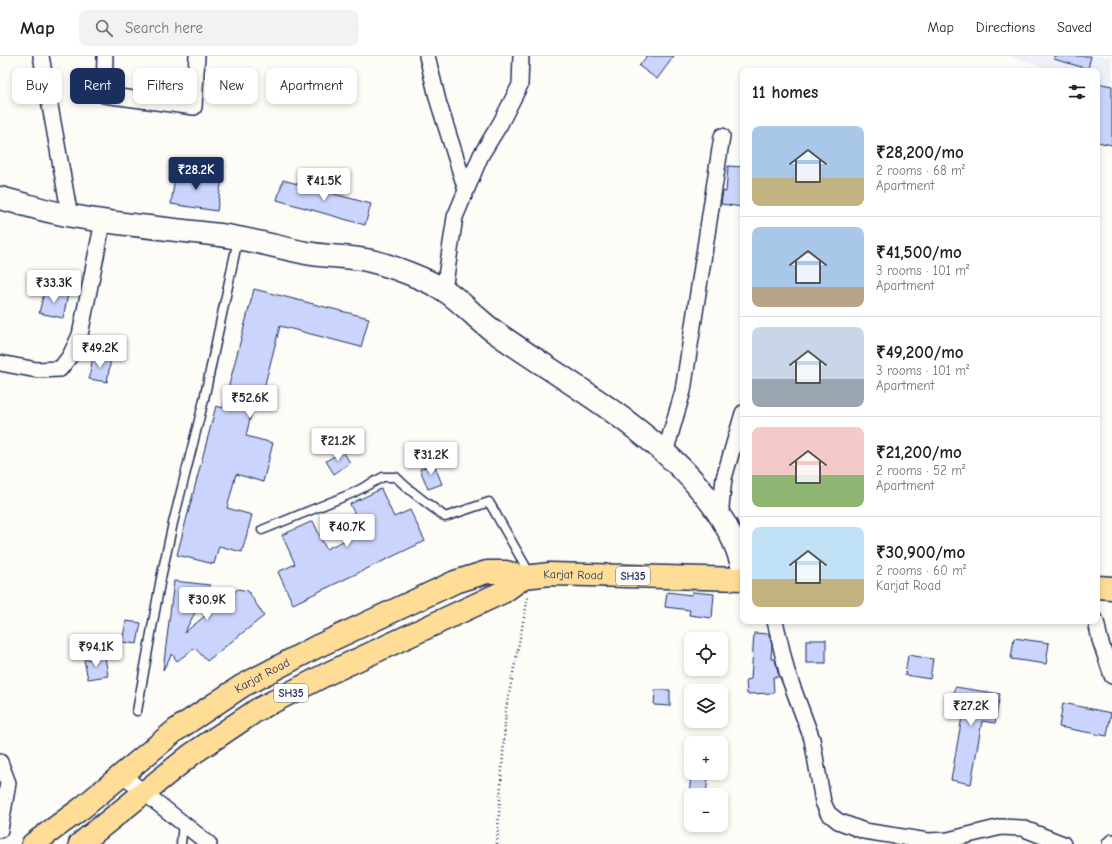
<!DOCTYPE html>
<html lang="en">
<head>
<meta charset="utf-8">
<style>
	body { margin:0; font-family:"Comic Neue",sans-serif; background:#f2f2f2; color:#202124; height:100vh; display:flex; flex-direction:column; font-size:15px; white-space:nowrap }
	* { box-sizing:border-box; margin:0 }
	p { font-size:13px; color:#757577 }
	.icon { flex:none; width:22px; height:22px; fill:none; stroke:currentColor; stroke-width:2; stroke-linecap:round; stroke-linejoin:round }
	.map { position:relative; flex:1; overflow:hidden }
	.drawer { position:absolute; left:740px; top:12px; width:360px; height:556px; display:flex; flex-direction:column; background:#fff; border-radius:8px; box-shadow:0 2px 6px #0003 }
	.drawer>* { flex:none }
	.guide { position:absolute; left:12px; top:12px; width:380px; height:36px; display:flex; gap:8px }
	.buttons { position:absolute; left:684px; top:576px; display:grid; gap:8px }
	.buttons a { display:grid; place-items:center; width:44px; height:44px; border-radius:8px; background:#fff; box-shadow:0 2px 6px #0003; font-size:20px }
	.price { position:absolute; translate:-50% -34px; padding:0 9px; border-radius:4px; background:#fff; color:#222; font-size:13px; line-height:26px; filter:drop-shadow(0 1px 2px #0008) }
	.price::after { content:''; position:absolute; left:50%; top:24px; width:12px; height:9px; margin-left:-6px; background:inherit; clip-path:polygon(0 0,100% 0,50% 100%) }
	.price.on { background:#1b2f5e; color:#fff }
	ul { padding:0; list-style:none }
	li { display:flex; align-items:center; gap:12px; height:100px; padding:0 12px }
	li+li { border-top:1px solid #e0e0e0 }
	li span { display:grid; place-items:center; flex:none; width:112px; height:80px; border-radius:8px; color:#555 }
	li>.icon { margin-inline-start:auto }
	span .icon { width:48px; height:48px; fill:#fffc; stroke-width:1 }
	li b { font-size:17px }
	h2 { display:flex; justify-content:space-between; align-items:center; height:48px; padding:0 12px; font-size:17px }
	.chip { padding:0 14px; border-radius:8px; background:#fff; box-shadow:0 2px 6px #0003; font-size:14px; line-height:36px }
	.chip.on { background:#1b2f5e; color:#fff }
	header { display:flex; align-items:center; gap:24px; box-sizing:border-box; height:56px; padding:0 20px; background:#fff; border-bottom:1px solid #e0e0e0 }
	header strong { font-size:19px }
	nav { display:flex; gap:22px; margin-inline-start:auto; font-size:14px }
	.search { width:280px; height:36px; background:#f2f2f2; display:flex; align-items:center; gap:10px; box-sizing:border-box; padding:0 14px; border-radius:8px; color:#757577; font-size:15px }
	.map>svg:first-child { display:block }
	.built { fill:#eef0f8 }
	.building { fill:#cad4fc; stroke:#1b2f5e }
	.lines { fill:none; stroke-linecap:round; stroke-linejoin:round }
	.lane-casing { stroke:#1b2f5e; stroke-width:11 }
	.street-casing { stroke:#1b2f5e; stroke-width:18 }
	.secondary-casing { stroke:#1b2f5e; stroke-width:25 }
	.primary-casing { stroke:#1b2f5e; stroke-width:25 }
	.path { stroke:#1b2f5e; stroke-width:2.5; stroke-dasharray:1 3; stroke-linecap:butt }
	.lane { stroke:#fdfcf7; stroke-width:8 }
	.street { stroke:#fdfcf7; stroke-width:15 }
	.secondary { stroke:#fdfcf7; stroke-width:22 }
	.primary { stroke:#ffdd96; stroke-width:22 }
	.labels { text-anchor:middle; stroke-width:3; stroke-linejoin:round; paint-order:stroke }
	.shield { fill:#fdfcf7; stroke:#5f6c8c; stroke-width:1 }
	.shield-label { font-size:11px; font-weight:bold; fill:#1b2f5e }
	.street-label { font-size:12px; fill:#1b2f5e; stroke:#fdfcf7 }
</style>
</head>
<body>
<header>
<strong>Map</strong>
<div class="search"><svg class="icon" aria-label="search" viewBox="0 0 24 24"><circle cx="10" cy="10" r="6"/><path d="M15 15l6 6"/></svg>Search here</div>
<nav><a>Map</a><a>Directions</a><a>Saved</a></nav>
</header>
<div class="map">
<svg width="1112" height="788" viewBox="0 0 1112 788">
	<rect width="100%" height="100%" fill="#fdfcf7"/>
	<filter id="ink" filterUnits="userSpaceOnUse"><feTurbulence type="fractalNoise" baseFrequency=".025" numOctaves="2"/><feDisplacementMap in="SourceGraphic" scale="8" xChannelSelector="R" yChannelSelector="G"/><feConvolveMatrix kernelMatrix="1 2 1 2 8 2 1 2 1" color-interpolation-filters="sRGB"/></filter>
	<g filter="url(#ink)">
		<path class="built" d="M1009,0H1112V33L1097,28V15H1057Z"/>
		<g class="building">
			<path d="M647,0H674L657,23L639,10Z"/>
			<path d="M1054,0H1091L1088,13L1054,3Z"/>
			<path d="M1097,27L1112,30V89L1097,86Z"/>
			<path d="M728,110L743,111L742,151L721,148L723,135L726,136Z"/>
			<path d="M176,115L222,122L217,155L171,148Z"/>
			<path d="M283,124L371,148L365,169L277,144Z"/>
			<path d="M254,233L369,262L361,291L280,270L258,355L252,354L246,380L273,387L263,426L236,418L227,452L252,459L242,496L219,490L214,508L177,499L216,350L223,352Z"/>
			<path d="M55,235L68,238L63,262L39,257L44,237L54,239Z"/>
			<path d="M93,300L111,303L107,326L89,323Z"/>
			<path d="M343,395L350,407L334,418L326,405Z"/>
			<path d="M434,408L442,428L428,433L420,413Z"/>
			<path d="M381,433L394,461L410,454L425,485L293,548L278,516L295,508L282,479L313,465L326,493L363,476L350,448Z"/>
			<path d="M174,525L210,529L184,577L238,533L248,535L264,560L207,605L195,592L177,605L172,598L163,614Z"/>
			<path d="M667,536L691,539L692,536L714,538L712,562L689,559L690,554L665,551Z"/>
			<path d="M126,565L141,567L137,588L122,586Z"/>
			<path d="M754,577L769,578L772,589L771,603H775L779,621H773L774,637L747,638L746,624L751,623Z"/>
			<path d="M1014,582L1049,587L1046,608L1011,603Z"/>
			<rect x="806" y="584" width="20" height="23"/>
			<path d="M908,599L933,603L930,623L905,619Z"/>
			<path d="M105,601L108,620L88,623L84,604Z"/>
			<path d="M955,631L1000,638L995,667L982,665L971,728L951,724L962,661L950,659Z"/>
			<path d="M655,634H670V650L654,649Z"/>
			<path d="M1063,647L1111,657L1107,680L1059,671Z"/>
			<path d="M691,720L708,722L706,739H689Z"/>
		</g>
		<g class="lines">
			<g class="lane-casing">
				<g id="lane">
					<path d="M262,474L353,437L383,421H396C410,436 429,448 445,461L489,446L530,518"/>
					<path d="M137,655L161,522L173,467L203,348L238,183"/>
					<path d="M181,788L183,767"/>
				</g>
			</g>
			<g class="street-casing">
				<g id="street">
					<path d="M41,0L70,160"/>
					<path d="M105,0L104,39L194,51L197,0"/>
					<path d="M427,0L438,45L466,134"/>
					<path d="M444,234L455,161L481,99L500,68L520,29L521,0"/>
					<path d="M0,307L37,314L60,313L70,300L80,279L103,165"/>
					<path d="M665,397L683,335L722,80"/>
					<path d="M720,460L724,422L743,357"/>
					<path d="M775,565L787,616L812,683L823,746L828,757L838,765L864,775L928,785L948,784L1001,771L1022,772L1063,788"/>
					<path d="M1096,565L1100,584L1112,620"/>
					<path d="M0,706L8,727L0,774"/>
					<path d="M122,719L209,788"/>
					<path d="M1110,788L1112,786"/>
				</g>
			</g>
			<g class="secondary-casing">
				<path id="secondary" d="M0,142C24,148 48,156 72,160C121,169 171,173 220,179C249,183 277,191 306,197C327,201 350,200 371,205C392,210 426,223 444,234C463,246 477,264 495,276C578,335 718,406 743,513"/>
			</g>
			<g class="primary-casing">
				<g id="primary">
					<path d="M1097,531L1112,532"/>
					<path id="s1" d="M33,788L82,752L176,674L242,630L316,591L455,526L487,516H506L524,521L550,518L743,523"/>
					<path d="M80,788L192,698L257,654L329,617L503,536L524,521"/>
				</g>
			</g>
			<path class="path" d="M497,788L506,653L528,541"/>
			<use href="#lane" class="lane"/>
			<use href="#street" class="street"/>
			<use href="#secondary" class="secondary"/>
			<use href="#primary" class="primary"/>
		</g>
	</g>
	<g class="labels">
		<g class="shield">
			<rect x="616" y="511" width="34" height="18" rx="3"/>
			<rect x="274" y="628" width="34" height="18" rx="3"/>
		</g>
		<g class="shield-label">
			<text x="633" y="524">SH35</text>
			<text x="291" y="641">SH35</text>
		</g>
		<g class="street-label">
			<text dy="4" stroke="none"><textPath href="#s1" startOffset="620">Karjat Road</textPath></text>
			<text dy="4" stroke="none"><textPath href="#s1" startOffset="285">Karjat Road</textPath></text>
		</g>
	</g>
</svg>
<div class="buttons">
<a><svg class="icon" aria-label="locate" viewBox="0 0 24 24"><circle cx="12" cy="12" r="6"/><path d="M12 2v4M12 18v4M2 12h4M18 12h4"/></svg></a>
<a><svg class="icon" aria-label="layers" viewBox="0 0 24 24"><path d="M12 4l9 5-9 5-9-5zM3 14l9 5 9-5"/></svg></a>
<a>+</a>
<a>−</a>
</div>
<b class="price on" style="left:196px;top:135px">₹28.2K</b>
<b class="price" style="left:324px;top:146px">₹41.5K</b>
<b class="price" style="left:54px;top:248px">₹33.3K</b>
<b class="price" style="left:100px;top:313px">₹49.2K</b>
<b class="price" style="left:250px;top:363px">₹52.6K</b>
<b class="price" style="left:338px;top:406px">₹21.2K</b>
<b class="price" style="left:431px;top:420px">₹31.2K</b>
<b class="price" style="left:347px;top:492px">₹40.7K</b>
<b class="price" style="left:207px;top:565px">₹30.9K</b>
<b class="price" style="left:96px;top:612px">₹94.1K</b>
<b class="price" style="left:971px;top:671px">₹27.2K</b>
<div class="guide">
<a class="chip">Buy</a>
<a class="chip on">Rent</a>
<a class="chip">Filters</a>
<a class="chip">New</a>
<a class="chip">Apartment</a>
</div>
<section class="drawer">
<h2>11 homes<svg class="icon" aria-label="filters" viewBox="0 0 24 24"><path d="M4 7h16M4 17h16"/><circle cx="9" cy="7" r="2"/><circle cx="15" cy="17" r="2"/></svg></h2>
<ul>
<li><span style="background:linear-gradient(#a9c7e8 65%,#c2b280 0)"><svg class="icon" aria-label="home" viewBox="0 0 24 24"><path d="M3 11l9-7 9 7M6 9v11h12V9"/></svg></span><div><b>₹28,200/mo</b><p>2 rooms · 68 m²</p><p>Apartment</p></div></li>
<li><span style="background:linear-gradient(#a9c7e8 75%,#b9a48a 0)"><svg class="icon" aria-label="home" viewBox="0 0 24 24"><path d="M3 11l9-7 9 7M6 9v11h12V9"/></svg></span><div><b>₹41,500/mo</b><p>3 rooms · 101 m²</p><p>Apartment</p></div></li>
<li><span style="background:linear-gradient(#c9d6e8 65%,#9aa5b1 0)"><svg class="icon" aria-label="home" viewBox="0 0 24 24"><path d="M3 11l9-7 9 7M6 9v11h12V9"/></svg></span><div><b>₹49,200/mo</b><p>3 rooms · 101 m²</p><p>Apartment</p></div></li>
<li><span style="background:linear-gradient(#f6c9c9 60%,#8fb573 0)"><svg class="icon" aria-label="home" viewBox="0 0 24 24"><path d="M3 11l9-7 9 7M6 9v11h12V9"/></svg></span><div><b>₹21,200/mo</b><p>2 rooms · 52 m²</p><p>Apartment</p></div></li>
<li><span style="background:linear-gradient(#bfe0f5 65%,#c2b280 0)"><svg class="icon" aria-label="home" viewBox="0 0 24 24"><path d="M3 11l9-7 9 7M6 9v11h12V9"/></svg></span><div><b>₹30,900/mo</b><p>2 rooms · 60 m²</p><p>Karjat Road</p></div></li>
</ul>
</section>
</div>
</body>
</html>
